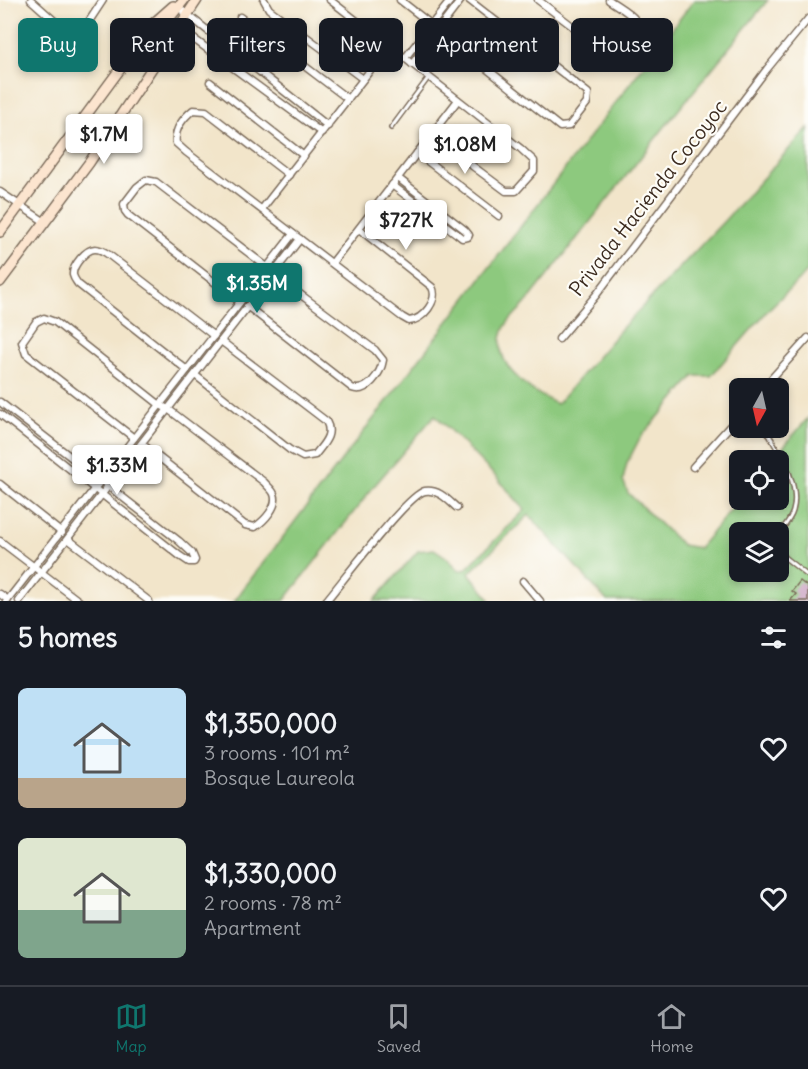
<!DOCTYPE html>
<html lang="en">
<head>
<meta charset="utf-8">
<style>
	body { margin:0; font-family:Delius,sans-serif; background:#242831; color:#f1f3f6; height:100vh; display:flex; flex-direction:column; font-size:22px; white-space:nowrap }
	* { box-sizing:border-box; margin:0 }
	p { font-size:20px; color:#9ea1a6 }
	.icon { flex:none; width:33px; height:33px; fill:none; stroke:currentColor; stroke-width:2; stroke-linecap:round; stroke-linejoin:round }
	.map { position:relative; height:601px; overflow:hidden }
	.sheet { display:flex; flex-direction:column; background:#171b24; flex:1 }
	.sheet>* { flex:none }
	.top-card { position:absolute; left:18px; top:18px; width:772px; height:54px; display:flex; gap:12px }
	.needle { width:39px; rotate:188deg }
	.fabs { position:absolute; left:729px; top:378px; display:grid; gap:12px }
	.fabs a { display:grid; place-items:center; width:60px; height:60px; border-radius:9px; background:#171b24; box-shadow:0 3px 9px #0003; font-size:30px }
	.price { position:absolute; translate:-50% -51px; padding:0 14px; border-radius:6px; background:#fff; color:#222; font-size:20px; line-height:39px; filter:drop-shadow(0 2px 3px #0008) }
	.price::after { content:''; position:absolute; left:50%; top:36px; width:18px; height:14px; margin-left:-9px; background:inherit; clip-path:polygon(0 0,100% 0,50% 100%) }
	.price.active { background:#0f766e; color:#fff }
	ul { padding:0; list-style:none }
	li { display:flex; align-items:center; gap:18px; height:150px; padding:0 18px }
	li span { display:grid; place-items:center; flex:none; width:168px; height:120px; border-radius:9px; color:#555 }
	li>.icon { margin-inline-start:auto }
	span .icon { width:72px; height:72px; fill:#fffc; stroke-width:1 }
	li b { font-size:26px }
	h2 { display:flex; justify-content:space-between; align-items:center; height:72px; padding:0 18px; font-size:26px }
	.pill { padding:0 21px; border-radius:9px; background:#171b24; box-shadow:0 3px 9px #0003; font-size:21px; line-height:54px }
	.pill.active { background:#0f766e; color:#fff }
	.dock { display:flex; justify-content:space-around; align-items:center; height:84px; border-top:2px solid #363941; background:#171b24; font-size:16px; color:#9ea1a6 }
	.dock a { display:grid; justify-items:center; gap:3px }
	.dock .active { color:#0f766e }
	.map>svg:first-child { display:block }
	.green { fill:#8dc97e; stroke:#647a4e; stroke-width:1.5; fill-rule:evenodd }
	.building { fill:#caa1c3 }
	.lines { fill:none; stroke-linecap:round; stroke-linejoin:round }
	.lane-casing { stroke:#7b6b5a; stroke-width:6 }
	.street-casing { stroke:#7b6b5a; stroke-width:9 }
	.secondary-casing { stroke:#7b6b5a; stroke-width:12 }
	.lane { stroke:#fff; stroke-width:3 }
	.street { stroke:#fff; stroke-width:6 }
	.secondary { stroke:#fce5cf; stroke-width:9 }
	.labels { text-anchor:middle; stroke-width:4.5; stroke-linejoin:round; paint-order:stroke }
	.street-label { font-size:20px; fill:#3b2a1e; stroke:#fdfcf7 }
</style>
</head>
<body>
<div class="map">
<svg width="808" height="601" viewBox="0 0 808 601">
	<rect width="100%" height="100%" fill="#fdfcf7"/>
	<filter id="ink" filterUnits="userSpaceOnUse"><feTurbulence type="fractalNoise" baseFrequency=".0167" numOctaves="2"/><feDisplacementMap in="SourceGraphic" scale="12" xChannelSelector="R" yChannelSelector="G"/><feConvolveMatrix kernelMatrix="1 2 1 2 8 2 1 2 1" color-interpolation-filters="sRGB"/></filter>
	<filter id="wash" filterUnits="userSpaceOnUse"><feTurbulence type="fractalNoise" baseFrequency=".008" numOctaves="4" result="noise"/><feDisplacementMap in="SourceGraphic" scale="24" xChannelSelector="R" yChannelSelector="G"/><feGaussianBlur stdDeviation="1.35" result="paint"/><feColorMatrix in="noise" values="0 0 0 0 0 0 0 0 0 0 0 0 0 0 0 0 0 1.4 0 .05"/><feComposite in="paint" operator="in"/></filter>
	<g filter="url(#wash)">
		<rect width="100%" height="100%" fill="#f2e5ca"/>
		<path class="green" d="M694,0H768L663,129L527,302C521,309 510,318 505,327C487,362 529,391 557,404L622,328L725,220L808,128V271L769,309L711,376H694L640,438L627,463L623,480L628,493L682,545L699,548L740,499L778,500V460H772L808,418V601H607L529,515L469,573L490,599L489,601H374L418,551L434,549L446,557L459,570H465L525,510L498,479L435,415L375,485L284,601H234ZM740,532H778V572H740Z"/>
		<g id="blocks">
			<path class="building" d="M800,581L808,587V601H790L796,594L792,591Z"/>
		</g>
	</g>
	<g filter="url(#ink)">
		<use href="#blocks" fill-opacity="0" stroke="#7b6b5a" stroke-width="1.5"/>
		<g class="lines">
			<g class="lane-casing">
				<g id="lane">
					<path d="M391,128L429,77"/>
					<path d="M765,428C778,451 801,483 793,511C791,519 783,528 778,535"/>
					<path d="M778,545L784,557L808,576"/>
				</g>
			</g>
			<g class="street-casing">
				<g id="street">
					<path d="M31,0L67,32L76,34L84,29L103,0"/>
					<path d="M264,0L269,9L363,79"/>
					<path d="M330,0L520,148L534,161V171L516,191H506L431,135"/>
					<path d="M400,0L432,25"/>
					<path d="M538,0L605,51L617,57C625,54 629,48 635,41C650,22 623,10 609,0"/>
					<path d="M178,7L328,126"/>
					<path d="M240,17L348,99"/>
					<path d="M168,20L322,133"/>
					<path d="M438,30L560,127L569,126L587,103L588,93L469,0"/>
					<path d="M405,58L451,0"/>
					<path d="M412,64L461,0"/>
					<path d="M210,82L304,156"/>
					<path d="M417,153L499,216"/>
					<path d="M289,175L206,111L193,110C183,118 174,130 176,143L186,152L402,317L409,321C423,320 439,300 432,287L359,229"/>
					<path d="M392,185L457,234L462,238L468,237L469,235L465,230L398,178"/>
					<path d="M0,192L45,222"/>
					<path d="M262,209L389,46"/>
					<path d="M332,263L458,100"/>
					<path d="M240,302L128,215L125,211L124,204L137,187L146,180L156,182L267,267"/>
					<path d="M247,306L352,388C367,394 381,373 383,360L375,350L273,274"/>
					<path d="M559,339L597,294L767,69L808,19"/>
					<path d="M187,370L78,284C76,281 74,279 73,275C72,266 86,249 95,249C100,249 105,252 109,255L214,336"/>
					<path d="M195,375L290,450L303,457L315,455C323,444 334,435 326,421L221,341"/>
					<path d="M763,388L808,338"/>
					<path d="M0,402L179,541L192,553L195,560L194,562H189L180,556L0,414"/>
					<path d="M134,438L26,354L22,342L36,322L44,318L55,322L160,405L168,409L264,482C267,486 272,489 274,494C279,506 264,521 255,527L245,525L142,444"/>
					<path d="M693,467L740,415"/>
					<path d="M0,484L62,533"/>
					<path d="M68,539L149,601"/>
					<path d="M0,541L79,601"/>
					<path d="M523,581L540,601"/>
					<path d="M0,594L8,600"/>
					<path d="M7,601L293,234"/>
					<path d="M19,601L300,239"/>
					<path d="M326,601C342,582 408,494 425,491C439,489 448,500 457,508"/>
				</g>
			</g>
			<g class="secondary-casing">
				<g id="secondary">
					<path d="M144,39L168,20L184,0"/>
					<path d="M0,232L140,42L147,29L173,6L178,7"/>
					<path d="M0,282L89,163L197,0"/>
				</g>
			</g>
			<use href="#lane" class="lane"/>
			<use href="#street" class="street"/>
			<use href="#secondary" class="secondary"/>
		</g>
	</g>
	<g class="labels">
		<g class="street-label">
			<text transform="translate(648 198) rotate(-52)" y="7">Privada Hacienda Cocoyoc</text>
		</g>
	</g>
</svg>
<div class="fabs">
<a><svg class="needle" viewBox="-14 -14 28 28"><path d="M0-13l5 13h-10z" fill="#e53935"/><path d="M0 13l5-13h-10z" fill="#9ea1a6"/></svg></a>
<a><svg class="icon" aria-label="locate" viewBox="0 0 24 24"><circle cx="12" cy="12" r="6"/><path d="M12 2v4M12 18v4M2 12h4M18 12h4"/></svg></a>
<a><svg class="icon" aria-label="layers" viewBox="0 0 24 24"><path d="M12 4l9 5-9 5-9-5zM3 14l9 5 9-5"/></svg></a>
</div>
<b class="price" style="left:104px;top:165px">$1.7M</b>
<b class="price" style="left:465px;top:175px">$1.08M</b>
<b class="price" style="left:406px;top:251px">$727K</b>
<b class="price active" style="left:257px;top:314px">$1.35M</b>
<b class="price" style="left:117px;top:496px">$1.33M</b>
<div class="top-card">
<a class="pill active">Buy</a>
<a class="pill">Rent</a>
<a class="pill">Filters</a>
<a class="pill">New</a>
<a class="pill">Apartment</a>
<a class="pill">House</a>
</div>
</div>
<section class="sheet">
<h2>5 homes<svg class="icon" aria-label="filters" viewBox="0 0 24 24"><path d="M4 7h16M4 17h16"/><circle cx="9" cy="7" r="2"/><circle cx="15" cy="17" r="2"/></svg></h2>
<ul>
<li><span style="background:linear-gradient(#bfe0f5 75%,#b9a48a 0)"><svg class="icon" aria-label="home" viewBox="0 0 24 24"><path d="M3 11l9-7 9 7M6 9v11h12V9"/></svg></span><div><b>$1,350,000</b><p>3 rooms · 101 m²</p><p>Bosque Laureola</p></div><svg class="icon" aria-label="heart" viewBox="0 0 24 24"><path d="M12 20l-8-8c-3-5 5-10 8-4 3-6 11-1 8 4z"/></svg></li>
<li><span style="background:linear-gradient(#dfe7d0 60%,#7fa58c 0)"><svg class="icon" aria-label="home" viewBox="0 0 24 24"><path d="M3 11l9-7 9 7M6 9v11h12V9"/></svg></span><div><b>$1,330,000</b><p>2 rooms · 78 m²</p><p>Apartment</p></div><svg class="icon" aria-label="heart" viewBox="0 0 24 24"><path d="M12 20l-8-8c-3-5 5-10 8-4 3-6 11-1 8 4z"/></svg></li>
</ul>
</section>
<nav class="dock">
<a class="active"><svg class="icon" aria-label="map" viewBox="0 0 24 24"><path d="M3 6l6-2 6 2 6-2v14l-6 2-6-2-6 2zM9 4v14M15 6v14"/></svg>Map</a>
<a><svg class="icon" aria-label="saved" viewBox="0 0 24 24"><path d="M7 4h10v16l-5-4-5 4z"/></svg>Saved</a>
<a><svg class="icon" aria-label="home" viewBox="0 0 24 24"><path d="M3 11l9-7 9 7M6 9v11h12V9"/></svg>Home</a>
</nav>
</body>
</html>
